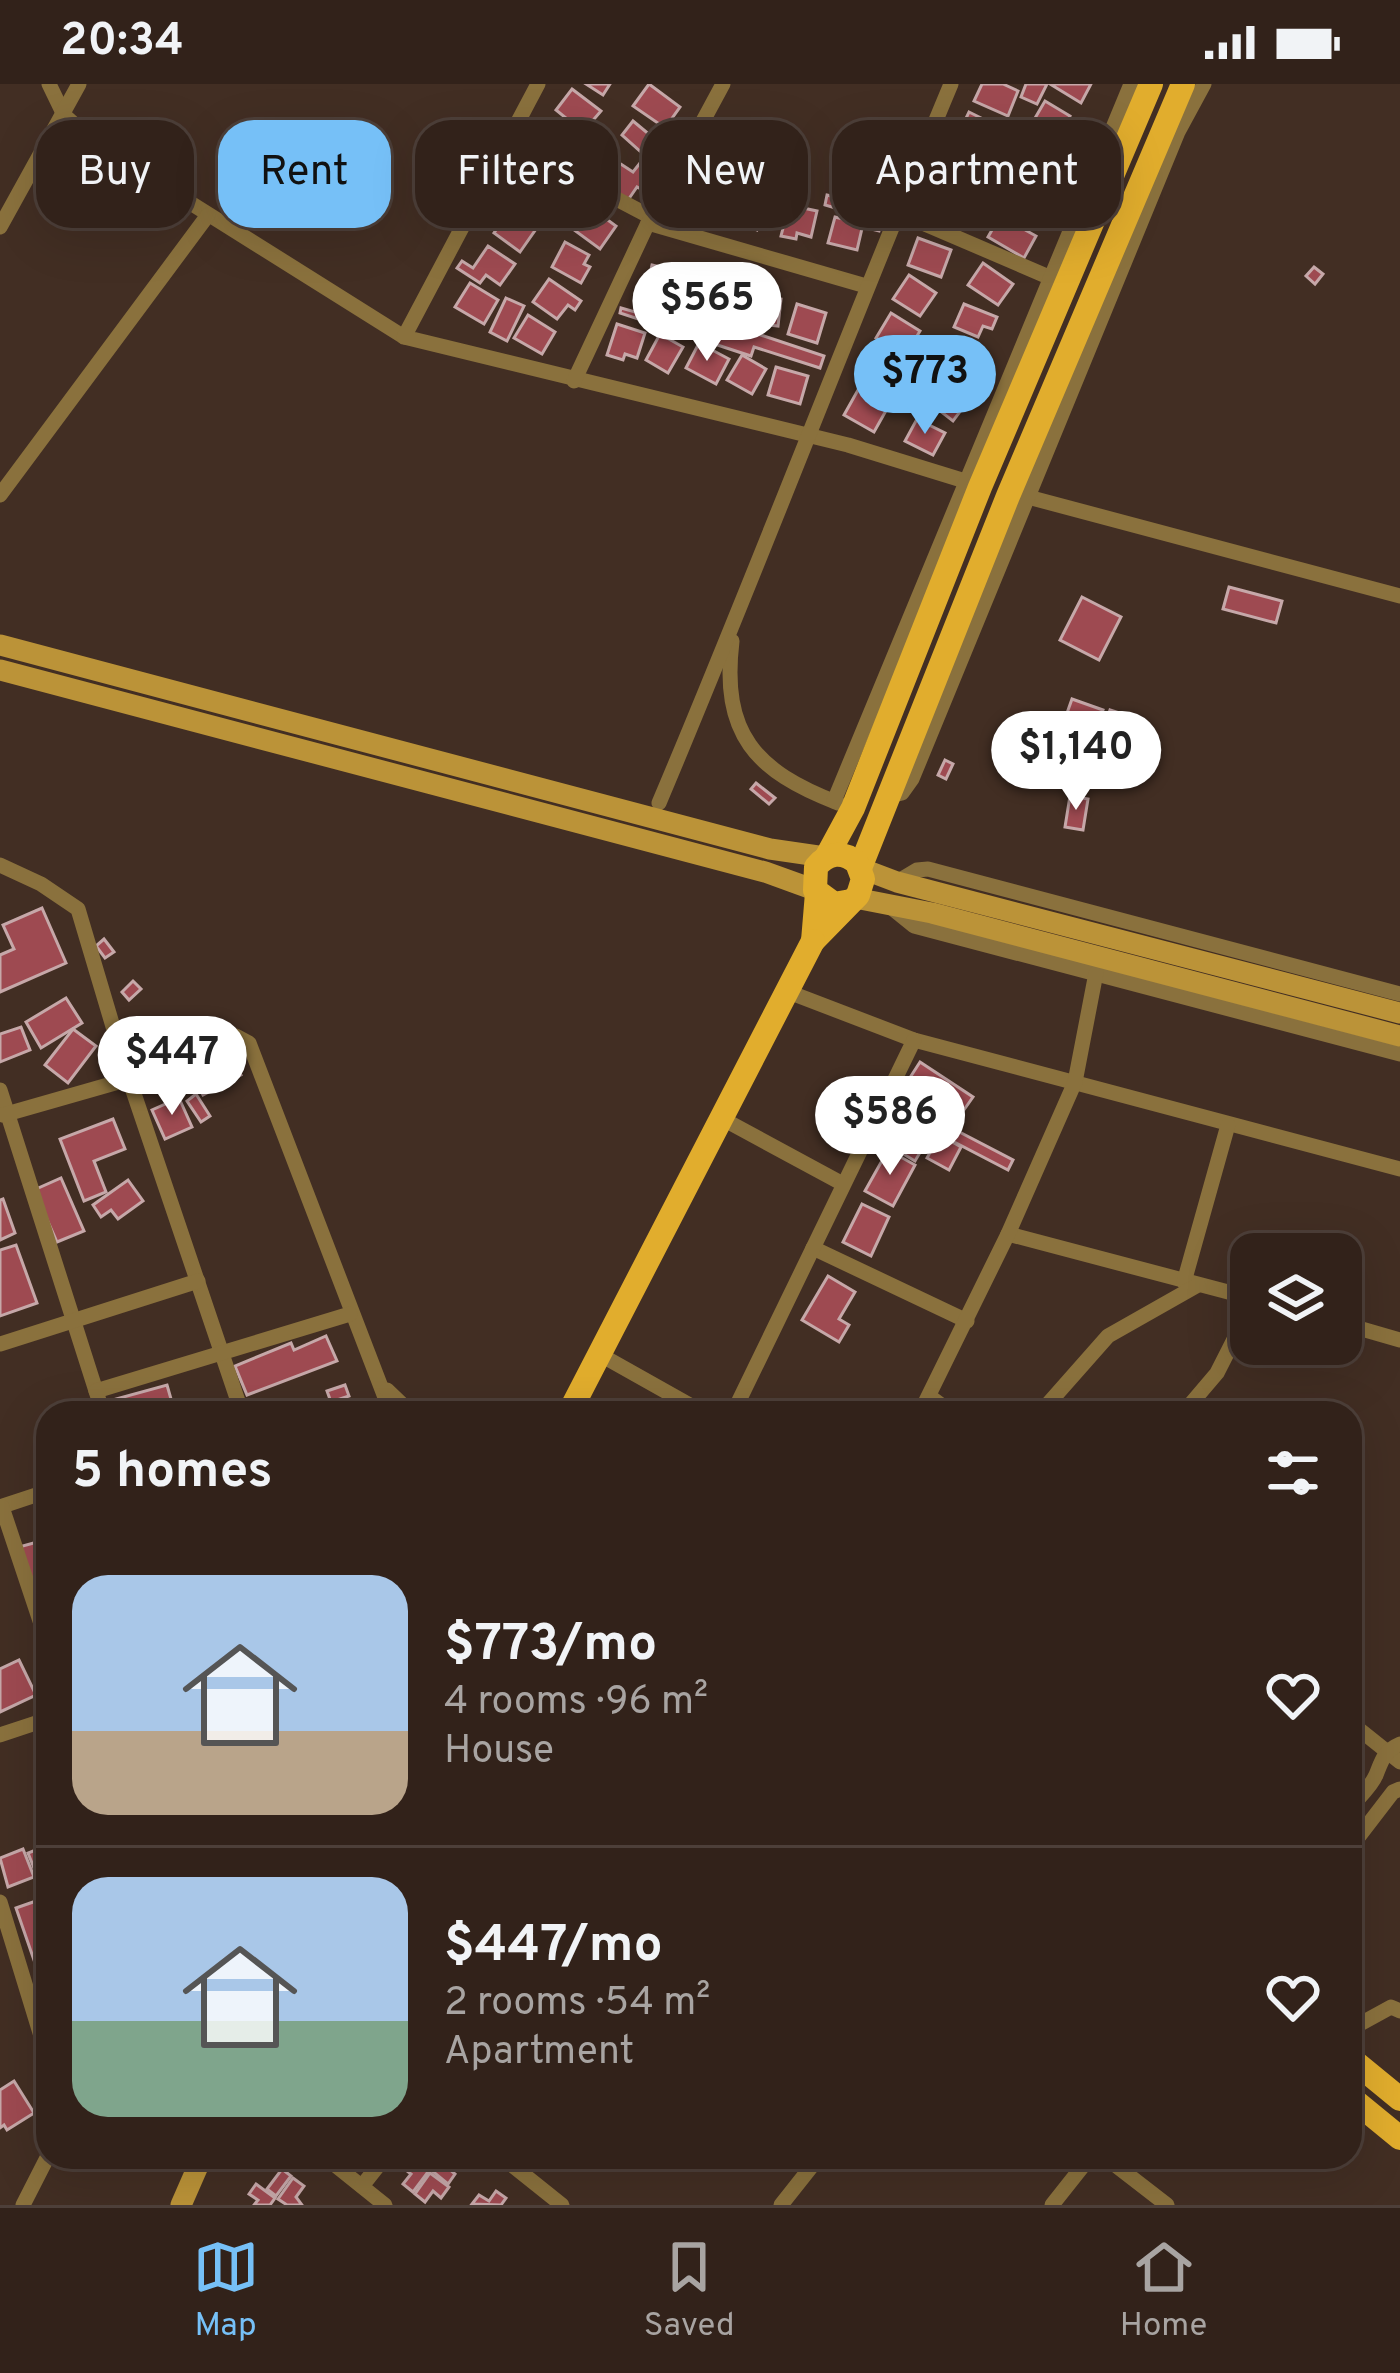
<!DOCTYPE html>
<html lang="en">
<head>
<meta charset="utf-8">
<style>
	body { margin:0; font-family:Overpass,sans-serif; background:#3a2a23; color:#f1f3f6; height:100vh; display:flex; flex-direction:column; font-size:45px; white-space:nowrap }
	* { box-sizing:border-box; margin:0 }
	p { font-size:39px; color:#a8a4a2 }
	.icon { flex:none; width:66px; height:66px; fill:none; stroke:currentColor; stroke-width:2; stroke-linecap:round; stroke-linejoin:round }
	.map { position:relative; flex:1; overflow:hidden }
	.panel { position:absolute; left:36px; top:1317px; width:1326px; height:768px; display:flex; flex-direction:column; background:#32221a; border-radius:36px; box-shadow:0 12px 48px #0002,0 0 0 3px #4d3f39 }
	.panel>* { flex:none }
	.banner { position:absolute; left:36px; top:36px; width:1329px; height:108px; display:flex; gap:24px }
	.buttons { position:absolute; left:1230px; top:1149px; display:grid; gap:24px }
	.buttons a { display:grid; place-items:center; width:132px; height:132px; border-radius:24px; background:#32221a; box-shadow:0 12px 48px #0002,0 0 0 3px #4d3f39; font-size:60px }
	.price { position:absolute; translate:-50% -102px; padding:0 27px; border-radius:42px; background:#fff; color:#222; font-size:39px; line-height:78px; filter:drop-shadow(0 3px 6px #0008) }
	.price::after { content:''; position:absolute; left:50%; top:72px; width:36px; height:27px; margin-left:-18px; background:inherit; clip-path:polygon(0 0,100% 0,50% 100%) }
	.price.active { background:#76c0f7; color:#111 }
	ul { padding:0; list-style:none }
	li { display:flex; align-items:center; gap:36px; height:300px; padding:0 36px }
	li+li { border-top:3px solid #4d3f39 }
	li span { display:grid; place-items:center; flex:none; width:336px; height:240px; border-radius:36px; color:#555 }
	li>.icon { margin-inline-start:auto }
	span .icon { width:144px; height:144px; fill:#fffc; stroke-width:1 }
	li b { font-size:51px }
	h2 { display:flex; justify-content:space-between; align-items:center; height:144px; padding:0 36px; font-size:51px }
	.pill { padding:0 42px; border-radius:36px; background:#32221a; box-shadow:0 12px 48px #0002,0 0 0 3px #4d3f39; font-size:42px; line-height:108px }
	.pill.active { background:#76c0f7; color:#111 }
	.status { display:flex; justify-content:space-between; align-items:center; height:84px; padding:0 60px; background:#32221a; direction:ltr }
	.status svg { height:33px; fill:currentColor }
	.dock { display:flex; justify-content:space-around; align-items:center; height:168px; border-top:3px solid #4d3f39; background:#32221a; font-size:33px; color:#a8a4a2 }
	.dock a { display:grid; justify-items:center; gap:6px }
	.dock .active { color:#76c0f7 }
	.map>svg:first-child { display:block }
	.building { fill:#9e4a51; stroke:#c6a8a9; stroke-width:3 }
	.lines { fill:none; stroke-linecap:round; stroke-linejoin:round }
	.street { stroke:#8a713d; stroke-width:15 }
	.secondary { stroke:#bb9338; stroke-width:21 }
	.primary { stroke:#e1ad2d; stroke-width:24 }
</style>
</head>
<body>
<div class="status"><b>20:34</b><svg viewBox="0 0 49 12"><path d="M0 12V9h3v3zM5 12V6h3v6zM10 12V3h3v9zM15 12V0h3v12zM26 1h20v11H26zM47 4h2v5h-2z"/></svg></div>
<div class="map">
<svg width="1400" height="2121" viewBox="0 0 1400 2121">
	<rect width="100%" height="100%" fill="#422e23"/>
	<g class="building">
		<path d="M586,0H610L603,11Z"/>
		<path d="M649,0L680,23L665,44L633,22Z"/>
		<path d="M982,0H1003L1018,7L1008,32L974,17Z"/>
		<path d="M1026,0H1047L1037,20L1021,13Z"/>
		<path d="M1050,0H1091L1081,19Z"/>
		<path d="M572,5L601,27L583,48L556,26Z"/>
		<path d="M1045,17L1070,32L1057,56L1031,41Z"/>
		<path d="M969,28L1003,45L990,70L957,53Z"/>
		<path d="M633,37L662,61L650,76L622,51Z"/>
		<path d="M547,40L583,63L568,87L532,65Z"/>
		<path d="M1031,56L1065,74L1060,85L1050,80L1043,94L1018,81Z"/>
		<path d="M954,68L986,82L975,108L943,94Z"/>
		<path d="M610,73L633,88L640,79L655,89L643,106L637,103L628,116L596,95Z"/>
		<path d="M696,77L716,81L714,93L694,88Z"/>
		<path d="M529,88L555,108L539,131L512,111Z"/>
		<path d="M699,95L727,105L716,133L689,122Z"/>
		<path d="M1012,95L1048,110L1039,135L1002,120Z"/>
		<path d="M938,105L971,120L960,145L927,130Z"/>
		<path d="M744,106L770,118L757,146L731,134Z"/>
		<path d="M827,111L885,127L879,147L863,143L866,133L825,121Z"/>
		<path d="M586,120L616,142L600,165L570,143Z"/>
		<path d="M789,121L817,127L811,153L797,149L796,155L781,152Z"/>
		<path d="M510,126L536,145L520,168L494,149Z"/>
		<path d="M1000,132L1036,152L1024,174L988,153Z"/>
		<path d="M835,133L863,140L857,166L828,159Z"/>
		<path d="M918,154L951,166L941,193L908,181Z"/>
		<path d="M565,158L589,171L584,180L590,183L581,199L552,183Z"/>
		<path d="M488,162L515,180L500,201L486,191L480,199L457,184L462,177L473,184Z"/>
		<path d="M983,179L1013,200L998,221L968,201Z"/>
		<path d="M652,181L689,190L681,222L645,213Z"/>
		<path d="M1314,183L1323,190L1315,200L1306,192Z"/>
		<path d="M909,191L936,209L920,232L893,215Z"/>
		<path d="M701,194L729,206L717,235L689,223Z"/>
		<path d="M549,195L581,217L575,226L568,221L557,235L533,218Z"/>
		<path d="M470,199L498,216L484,240L455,223Z"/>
		<path d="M737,210L781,215L778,242L734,237Z"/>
		<path d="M640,211L824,272L820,284L754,263L751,272L620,229L621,224L635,228Z"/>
		<path d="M506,214L524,222L507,257L490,248Z"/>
		<path d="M797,220L826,229L817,259L788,250Z"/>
		<path d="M964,220L997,233L992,245L983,242L978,253L954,243Z"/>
		<path d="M891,229L920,247L905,272L876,254Z"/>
		<path d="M528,231L555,248L542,270L514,254Z"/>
		<path d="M617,240L645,249L637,274L625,270L623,276L607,271Z"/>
		<path d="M660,250L683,263L668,289L646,276Z"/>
		<path d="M950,256L972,269L967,277L976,282L968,296L937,279Z"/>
		<path d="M699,259L729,275L716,300L686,284Z"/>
		<path d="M876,268L904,285L889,311L860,294Z"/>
		<path d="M742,271L766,285L752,310L727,296Z"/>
		<path d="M776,283L808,292L800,320L768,311Z"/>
		<path d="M938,293L968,317L953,337L922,313Z"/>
		<path d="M858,306L888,323L874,348L844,331Z"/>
		<path d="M917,335L945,349L933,371L905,357Z"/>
		<path d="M1229,503L1282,517L1276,539L1223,525Z"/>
		<path d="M1082,513L1121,533L1099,576L1060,556Z"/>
		<path d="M1072,615L1103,626L1092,657L1061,646Z"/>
		<path d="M1110,626L1135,634L1126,665L1100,656Z"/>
		<path d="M945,676L953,680L946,695L938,691Z"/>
		<path d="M756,699L775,714L769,720L751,705Z"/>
		<path d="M1070,712L1088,715L1083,746L1065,743Z"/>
		<path d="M42,824L66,879L0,908V871L14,865L3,841Z"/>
		<path d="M104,855L114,868L105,874L96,862Z"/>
		<path d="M133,897L141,905L129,916L122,908Z"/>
		<path d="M66,914L82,939L41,964L26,938Z"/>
		<path d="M21,943L30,966L0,978V950Z"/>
		<path d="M73,945L96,962L68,999L45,981Z"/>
		<path d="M227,967L241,991L203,1011L190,987Z"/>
		<path d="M920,978L973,1013L954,1040L902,1006Z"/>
		<path d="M196,1010L210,1032L201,1038L187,1017Z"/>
		<path d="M179,1014L192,1043L165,1055L152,1026Z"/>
		<path d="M896,1015L1013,1076L1008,1086L891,1025Z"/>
		<path d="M113,1035L125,1065L94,1077L106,1108L84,1117L60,1055Z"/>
		<path d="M899,1039L928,1055L915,1077L887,1060Z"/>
		<path d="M940,1051L961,1063L949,1086L927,1074Z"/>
		<path d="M888,1066L915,1081L893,1122L865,1107Z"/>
		<path d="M61,1094L84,1147L57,1158L34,1106Z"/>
		<path d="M128,1096L143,1117L118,1135L111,1126L101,1133L93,1121Z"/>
		<path d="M3,1115L15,1149L0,1156V1116Z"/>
		<path d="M862,1120L889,1133L871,1172L843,1158Z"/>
		<path d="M16,1161L37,1219L0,1232V1166Z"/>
		<path d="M828,1192L855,1208L839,1235L849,1241L839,1258L802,1236Z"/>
		<path d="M326,1252L337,1277L247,1311L235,1282L291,1259L294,1266Z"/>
		<path d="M167,1301L175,1329H108L105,1318Z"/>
		<path d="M345,1301L349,1312L331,1318L327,1307Z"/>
		<path d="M211,1320L213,1329H178Z"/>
		<path d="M48,1455V1491L29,1497L19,1463Z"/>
		<path d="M19,1576L36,1611L0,1628V1585Z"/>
		<path d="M48,1761V1796L40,1799L28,1769Z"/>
		<path d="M23,1765L34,1793L8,1803L0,1774Z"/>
		<path d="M36,1817L43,1839L48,1837V1874L35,1879L16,1824Z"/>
		<path d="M14,1997L34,2029L7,2046L4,2041L0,2044V2006Z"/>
		<path d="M440,2073H456L448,2084L455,2090L448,2100L431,2086Z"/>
		<path d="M409,2074L428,2088L413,2108L403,2100L411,2090L402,2083Z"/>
		<path d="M282,2085L291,2092L276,2112L267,2105Z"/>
		<path d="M430,2089L449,2103L441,2114L433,2107L425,2118L415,2110Z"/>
		<path d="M293,2094L304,2102L296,2113L302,2121H287L278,2115Z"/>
		<path d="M256,2100L275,2114L270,2121H254L258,2116L249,2110Z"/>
		<path d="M496,2107L506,2114L501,2121L472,2120L479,2111L489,2117Z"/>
	</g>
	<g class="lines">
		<g class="street">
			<path d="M49,0L64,31L95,59L404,253"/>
			<path d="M538,0L404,253L848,361L965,397"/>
			<path d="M508,58L651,133"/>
			<path d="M897,128L1051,194"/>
			<path d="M648,139L866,202"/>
			<path d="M0,143L79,0"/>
			<path d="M574,297L648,139L723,0"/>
			<path d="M0,411L208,131"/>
			<path d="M1028,413L1400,512"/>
			<path d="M732,557C721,650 755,687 838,719"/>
			<path d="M889,712L902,709L912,695L1178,48L1204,0"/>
			<path d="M834,717L1131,0"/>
			<path d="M659,719C760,480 851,239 951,0"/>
			<path d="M0,781L41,800L78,825L125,983L242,1329"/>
			<path d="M897,798L917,786L928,785L1400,910"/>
			<path d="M888,821L914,842L1400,970"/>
			<path d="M786,907L914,956L1400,1085"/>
			<path d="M125,983L236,952L249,959L391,1329"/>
			<path d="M0,1006L103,1329"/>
			<path d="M3,1031L129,995"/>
			<path d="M721,1034L843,1100"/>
			<path d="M1008,1150L1251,1214"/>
			<path d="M813,1164L967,1237"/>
			<path d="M1184,1198L1228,1041"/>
			<path d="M1341,1239L1400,1256"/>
			<path d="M0,1260L198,1197"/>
			<path d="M599,1270L704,1329"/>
			<path d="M387,1306L411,1329"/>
			<path d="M96,1307L350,1230"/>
			<path d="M929,1312L952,1329"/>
			<path d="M733,1329L914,956"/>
			<path d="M920,1329L1008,1150L1075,998L1096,889"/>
			<path d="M1040,1329L1108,1252L1198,1201"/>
			<path d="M1183,1329L1217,1289L1251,1222"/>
			<path d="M0,1423L48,1407"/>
			<path d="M2,1423L48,1561"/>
			<path d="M1350,1638L1400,1678"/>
			<path d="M0,1651L48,1635"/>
			<path d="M1350,1724C1358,1714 1371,1703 1376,1691C1382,1676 1384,1667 1400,1660"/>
			<path d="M1350,1764L1393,1708L1400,1705"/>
			<path d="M0,1818L48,1975"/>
			<path d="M1350,1953L1360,1940L1391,1923L1400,1927"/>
			<path d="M325,2073L385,2121"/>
			<path d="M502,2073L562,2121"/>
			<path d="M1105,2073L1167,2121"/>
			<path d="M362,2102L385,2073"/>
			<path d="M23,2121L48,2072"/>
			<path d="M781,2121L819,2073"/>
			<path d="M1052,2121L1090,2073"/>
		</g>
		<g class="secondary">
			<path d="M0,561L770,765L825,773"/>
			<path d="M0,586L765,788L815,806"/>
			<path d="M860,784L897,798L1400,929"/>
			<path d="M855,814L932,829L1400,952"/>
			<path d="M181,2121L202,2073"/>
		</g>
		<g class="primary">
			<path d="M827,772L853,724L980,403L1151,0"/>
			<path d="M860,784L1008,412L1183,0"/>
			<path d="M817,809L813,857L858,811L863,795L857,779C843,767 828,768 816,783L815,806L834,820L851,817"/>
			<path d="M569,1329L813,857"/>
			<path d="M1350,1974L1400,2015"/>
			<path d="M1350,2013L1400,2054"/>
		</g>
	</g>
</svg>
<div class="buttons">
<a><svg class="icon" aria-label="layers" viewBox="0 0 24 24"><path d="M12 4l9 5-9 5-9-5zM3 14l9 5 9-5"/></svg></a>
</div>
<b class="price" style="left:707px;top:280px">$565</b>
<b class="price active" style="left:925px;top:353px">$773</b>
<b class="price" style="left:1076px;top:729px">$1,140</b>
<b class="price" style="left:172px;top:1034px">$447</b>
<b class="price" style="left:890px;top:1094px">$586</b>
<div class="banner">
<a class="pill">Buy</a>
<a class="pill active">Rent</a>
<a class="pill">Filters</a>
<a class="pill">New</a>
<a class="pill">Apartment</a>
</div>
<section class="panel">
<h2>5 homes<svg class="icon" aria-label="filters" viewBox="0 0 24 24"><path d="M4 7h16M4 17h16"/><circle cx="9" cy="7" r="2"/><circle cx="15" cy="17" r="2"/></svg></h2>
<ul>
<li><span style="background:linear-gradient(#a9c7e8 65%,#b9a48a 0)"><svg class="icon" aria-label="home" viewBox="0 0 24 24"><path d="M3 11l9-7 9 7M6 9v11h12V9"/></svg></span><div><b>$773/mo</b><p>4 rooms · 96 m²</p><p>House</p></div><svg class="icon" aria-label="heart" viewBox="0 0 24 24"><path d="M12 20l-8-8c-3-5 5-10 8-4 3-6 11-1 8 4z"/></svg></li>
<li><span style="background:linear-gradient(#a9c7e8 60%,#7fa58c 0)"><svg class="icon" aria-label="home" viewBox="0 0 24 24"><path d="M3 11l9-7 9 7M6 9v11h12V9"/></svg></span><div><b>$447/mo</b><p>2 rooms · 54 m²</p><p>Apartment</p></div><svg class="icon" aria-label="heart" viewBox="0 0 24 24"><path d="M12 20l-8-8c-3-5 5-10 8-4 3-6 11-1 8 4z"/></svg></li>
</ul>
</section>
</div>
<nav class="dock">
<a class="active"><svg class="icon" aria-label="map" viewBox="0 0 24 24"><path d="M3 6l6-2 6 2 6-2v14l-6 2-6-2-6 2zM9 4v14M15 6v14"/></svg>Map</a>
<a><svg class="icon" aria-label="saved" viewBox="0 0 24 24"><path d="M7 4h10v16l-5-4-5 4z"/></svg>Saved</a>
<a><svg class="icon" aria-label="home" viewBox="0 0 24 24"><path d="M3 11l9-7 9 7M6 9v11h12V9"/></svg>Home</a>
</nav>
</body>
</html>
